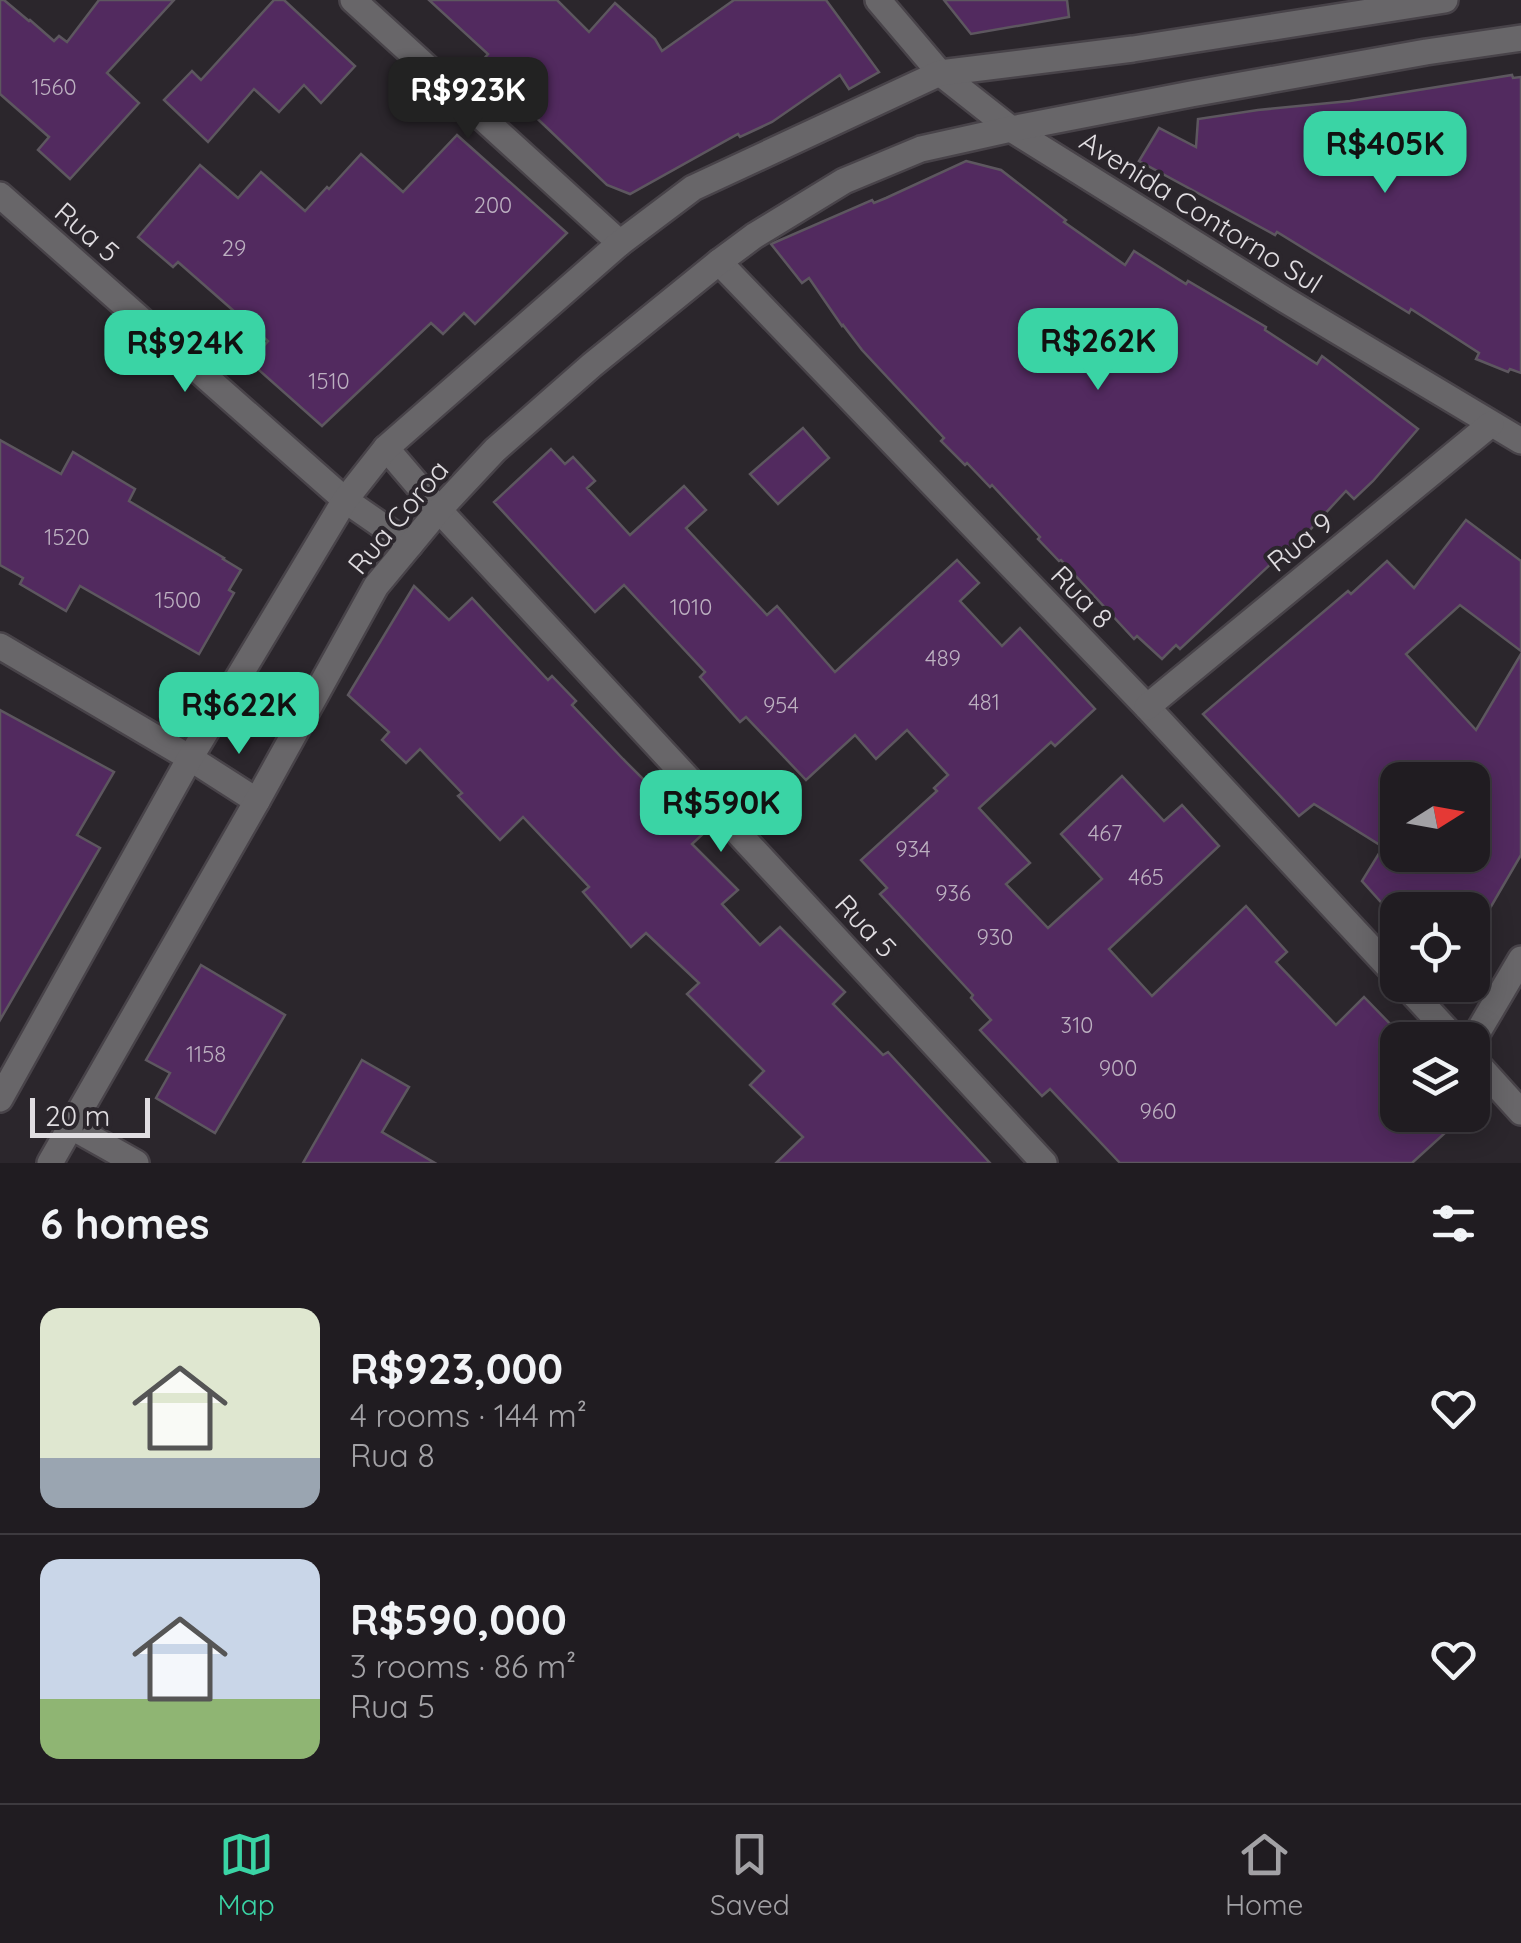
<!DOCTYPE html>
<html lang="en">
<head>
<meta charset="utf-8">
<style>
	body { margin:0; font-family:Quicksand,sans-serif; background:#28252a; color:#f1f3f6; height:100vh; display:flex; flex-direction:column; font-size:38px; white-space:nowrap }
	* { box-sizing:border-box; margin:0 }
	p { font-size:32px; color:#a2a1a5 }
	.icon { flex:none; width:55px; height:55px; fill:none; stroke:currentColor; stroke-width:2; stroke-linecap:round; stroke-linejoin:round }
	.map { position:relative; height:1163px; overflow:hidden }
	.side { display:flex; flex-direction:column; background:#201c21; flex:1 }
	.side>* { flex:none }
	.needle { width:65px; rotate:79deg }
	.buttons { position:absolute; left:1380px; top:762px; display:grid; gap:20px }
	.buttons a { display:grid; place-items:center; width:110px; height:110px; border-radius:20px; background:#201c21; box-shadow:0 5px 25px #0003,0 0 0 2px #3d3a3f; font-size:50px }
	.scale { position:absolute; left:30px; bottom:25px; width:120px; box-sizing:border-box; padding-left:10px; border:5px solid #e0dde1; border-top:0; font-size:28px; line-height:35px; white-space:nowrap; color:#e0dde1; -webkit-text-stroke:8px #2b262c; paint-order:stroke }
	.price { position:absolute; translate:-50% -85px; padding:0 22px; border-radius:20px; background:#3ad4a5; color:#111; font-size:32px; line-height:65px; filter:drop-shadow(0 2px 5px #0008) }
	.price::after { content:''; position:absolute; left:50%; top:60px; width:30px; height:22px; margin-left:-15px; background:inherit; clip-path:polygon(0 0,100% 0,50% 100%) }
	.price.active { background:#222; color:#fff }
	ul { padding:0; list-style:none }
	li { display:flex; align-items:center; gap:30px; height:250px; padding:0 40px }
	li+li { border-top:2px solid #3d3a3f }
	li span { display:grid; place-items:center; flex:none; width:280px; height:200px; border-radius:20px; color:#555 }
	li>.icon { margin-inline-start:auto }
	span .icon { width:120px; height:120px; fill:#fffc; stroke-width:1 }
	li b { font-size:42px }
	h2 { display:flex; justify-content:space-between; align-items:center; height:120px; padding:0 40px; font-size:42px }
	.dock { display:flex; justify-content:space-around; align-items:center; height:140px; border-top:2px solid #3d3a3f; background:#201c21; font-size:28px; color:#a2a1a5 }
	.dock a { display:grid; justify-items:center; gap:5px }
	.dock .active { color:#3ad4a5 }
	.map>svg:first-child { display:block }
	.building { fill:#522a5f; stroke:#5d575f; stroke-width:2.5; fill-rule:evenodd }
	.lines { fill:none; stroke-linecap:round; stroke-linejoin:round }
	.minor-casing { stroke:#484349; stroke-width:30 }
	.minor { stroke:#686669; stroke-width:25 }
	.labels { text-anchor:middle; stroke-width:8; stroke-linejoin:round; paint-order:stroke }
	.number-label { font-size:22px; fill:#bcb0c0 }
	.street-label { font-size:28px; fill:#e0dde1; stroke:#2b262c }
</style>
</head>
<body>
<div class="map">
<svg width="1521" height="1163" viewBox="0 0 1521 1163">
	<rect width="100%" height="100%" fill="#2b262c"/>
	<g class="building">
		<path d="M0,0H4L29,21L30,20L54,41L59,36L67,42L99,0H174L107,73L139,103L70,179L38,150L49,137L0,94Z"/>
		<path d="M274,0H284L355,66L321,103L304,85L279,112L254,89L208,142L164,100L192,71L201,80Z"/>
		<path d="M429,0H557L589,32L615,3L655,39L662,51L734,0H826L879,72L849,89L840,75L772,122L740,137L738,134L630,194L607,185L523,105L526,101L483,60L488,54Z"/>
		<path d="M944,0H1067L1069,17L971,34Z"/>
		<path d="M1512,75L1513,78L1521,77V373L1510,369L1508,372L1476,359L1479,353L1411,309L1409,313L1277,232L1275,235L1139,161L1159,128L1196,147L1198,119L1258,110L1350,101Z"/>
		<path d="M457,135L567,233L475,324L464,313L443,334L431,323L322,426L250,362L268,341L178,262L173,267L138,237L200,165L238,198L261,172L305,211L327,187L329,189L361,154L403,192Z"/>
		<path d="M966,161L1001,170L1066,220L1064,222L1125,265L1134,251L1186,284L1188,281L1266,327L1265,330L1317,364L1322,356L1418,429L1373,481L1354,499L1346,491L1295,546L1276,563L1274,561L1180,649L1176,645L1162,659L1137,636L1134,639L1061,560L1059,561L1038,539L1040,537L992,485L990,487L967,463L965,465L941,441L944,438L862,350L843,325L842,326L809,278L802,283L771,244L872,200L874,203L886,198Z"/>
		<path d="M803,428L829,458L778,504L750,474Z"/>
		<path d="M0,440L61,474L73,452L135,489L129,501L224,558L223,559L241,570L229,590L234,593L199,654L80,586L66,611L20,584L23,578L0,565Z"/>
		<path d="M551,449L565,464L573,457L595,481L587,488L630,535L684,486L706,510L686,528L767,615L777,606L835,672L957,560L979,583L960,601L1002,646L1020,628L1095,709L1055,746L1051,742L979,808L1030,863L1006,884L1048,928L1102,879L1061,834L1122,776L1164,821L1182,805L1219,846L1109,949L1152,996L1246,906L1287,952L1276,962L1336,1025L1364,997L1398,1032V1115H1428L1445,1133L1412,1163H1120L1050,1089L1042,1096L980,1030L991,1020L971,998L973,995L880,894L887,888L861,860L937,791L934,788L948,775L907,730L876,759L855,735L806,780L746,717L740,722L700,677L705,672L624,585L595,612L494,502Z"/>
		<path d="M1466,520L1521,561V651L1460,605L1406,654L1476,730L1521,654V855L1489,910H1388L1362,881L1383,847L1314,804L1299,816L1203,714L1348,591L1351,594L1387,561L1414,588ZM1398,780H1472V855H1398Z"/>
		<path d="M414,586L449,620L472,598L548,680L552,676L576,701L572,705L623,759L647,783L653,777L704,833L692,844L738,890L722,904L760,945L780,927L845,992L833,1004L883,1055L888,1052L990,1163H776L803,1137L750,1085L764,1071L687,994L699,983L646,933L631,947L583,892L589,887L523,817L500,840L458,796L462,793L420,749L406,763L382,740L389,732L348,695Z"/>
		<path d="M0,710L114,772L77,835L100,848L0,1020Z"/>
		<path d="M201,965L285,1015L215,1133L156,1098L170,1073L146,1060Z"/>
		<path d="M362,1060L409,1087L382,1132L435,1163H303Z"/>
	</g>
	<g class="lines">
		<g class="minor-casing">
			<g id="minor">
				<path d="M353,0L620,243"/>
				<path d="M878,0L940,73L1011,129L1287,301L1521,441"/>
				<path d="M0,195L345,500L410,545"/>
				<path d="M719,262L1147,707L1398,977"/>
				<path d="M386,448L439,510L1044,1163"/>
				<path d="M0,646L190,758L257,801"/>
				<path d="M1147,707L1491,424"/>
				<path d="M1405,985L1456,1040"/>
				<path d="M1472,1042L1521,959"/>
				<path d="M1472,1058L1521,1112"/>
				<path d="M0,1099L190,758L345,500L386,448L620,243L693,188L940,73L1133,49L1445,0"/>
				<path d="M72,1127L136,1163"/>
				<path d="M50,1163L257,801L376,586L439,510L495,450L592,365L719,262L754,236L844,181L921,149L1011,129L1191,94L1426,52L1521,38"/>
			</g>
		</g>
		<use href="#minor" class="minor"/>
	</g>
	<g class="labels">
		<g class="number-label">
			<text x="54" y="95">1560</text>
			<text x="493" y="213">200</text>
			<text x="234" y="256">29</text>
			<text x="329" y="389">1510</text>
			<text x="67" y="545">1520</text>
			<text x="178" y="608">1500</text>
			<text x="691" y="615">1010</text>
			<text x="943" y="666">489</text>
			<text x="984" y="710">481</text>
			<text x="781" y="713">954</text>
			<text x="1105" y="841">467</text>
			<text x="913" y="857">934</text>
			<text x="1146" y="885">465</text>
			<text x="953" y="901">936</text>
			<text x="995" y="945">930</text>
			<text x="1077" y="1033">310</text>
			<text x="206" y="1062">1158</text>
			<text x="1118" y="1076">900</text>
			<text x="1158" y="1119">960</text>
		</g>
		<g class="street-label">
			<text transform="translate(1201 212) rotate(32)" y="10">Avenida Contorno Sul</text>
			<text transform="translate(87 232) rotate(41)" y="10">Rua 5</text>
			<text transform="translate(398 517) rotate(-50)" y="10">Rua Coroa</text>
			<text transform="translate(1300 542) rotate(-39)" y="10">Rua 9</text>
			<text transform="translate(1082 597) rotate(46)" y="10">Rua 8</text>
			<text transform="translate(866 926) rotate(47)" y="10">Rua 5</text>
		</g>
	</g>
</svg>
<div class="buttons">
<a><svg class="needle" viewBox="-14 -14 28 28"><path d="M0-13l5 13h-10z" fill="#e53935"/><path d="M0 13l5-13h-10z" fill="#a2a1a5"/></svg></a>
<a><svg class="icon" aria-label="locate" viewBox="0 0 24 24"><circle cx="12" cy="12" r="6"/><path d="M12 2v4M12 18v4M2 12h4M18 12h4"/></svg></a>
<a><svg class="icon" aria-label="layers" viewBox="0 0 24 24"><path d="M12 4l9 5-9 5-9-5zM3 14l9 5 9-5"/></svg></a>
</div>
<div class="scale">20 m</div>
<b class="price active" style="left:468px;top:142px">R$923K</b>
<b class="price" style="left:1385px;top:196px">R$405K</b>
<b class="price" style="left:1098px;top:393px">R$262K</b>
<b class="price" style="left:185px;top:395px">R$924K</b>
<b class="price" style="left:239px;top:757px">R$622K</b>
<b class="price" style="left:721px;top:855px">R$590K</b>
</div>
<section class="side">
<h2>6 homes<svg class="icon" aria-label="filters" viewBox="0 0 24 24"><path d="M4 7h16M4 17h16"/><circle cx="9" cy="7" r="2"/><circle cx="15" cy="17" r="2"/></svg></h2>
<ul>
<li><span style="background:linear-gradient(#dfe7d0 75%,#9aa5b1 0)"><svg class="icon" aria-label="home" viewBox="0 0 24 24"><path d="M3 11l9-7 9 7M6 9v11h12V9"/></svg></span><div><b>R$923,000</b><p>4 rooms · 144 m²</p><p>Rua 8</p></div><svg class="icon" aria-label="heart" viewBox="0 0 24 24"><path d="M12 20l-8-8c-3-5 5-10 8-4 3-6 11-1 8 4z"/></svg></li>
<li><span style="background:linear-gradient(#c9d6e8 70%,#8fb573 0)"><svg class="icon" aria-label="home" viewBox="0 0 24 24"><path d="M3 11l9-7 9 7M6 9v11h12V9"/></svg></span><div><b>R$590,000</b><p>3 rooms · 86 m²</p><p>Rua 5</p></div><svg class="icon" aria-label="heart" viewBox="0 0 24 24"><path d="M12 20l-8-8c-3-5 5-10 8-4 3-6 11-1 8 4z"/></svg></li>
</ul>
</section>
<nav class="dock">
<a class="active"><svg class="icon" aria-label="map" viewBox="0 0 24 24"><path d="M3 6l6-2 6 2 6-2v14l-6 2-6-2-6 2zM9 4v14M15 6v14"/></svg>Map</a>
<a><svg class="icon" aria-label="saved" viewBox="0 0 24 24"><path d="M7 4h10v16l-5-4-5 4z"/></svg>Saved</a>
<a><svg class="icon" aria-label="home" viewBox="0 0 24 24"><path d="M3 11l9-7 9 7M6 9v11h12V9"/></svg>Home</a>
</nav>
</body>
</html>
